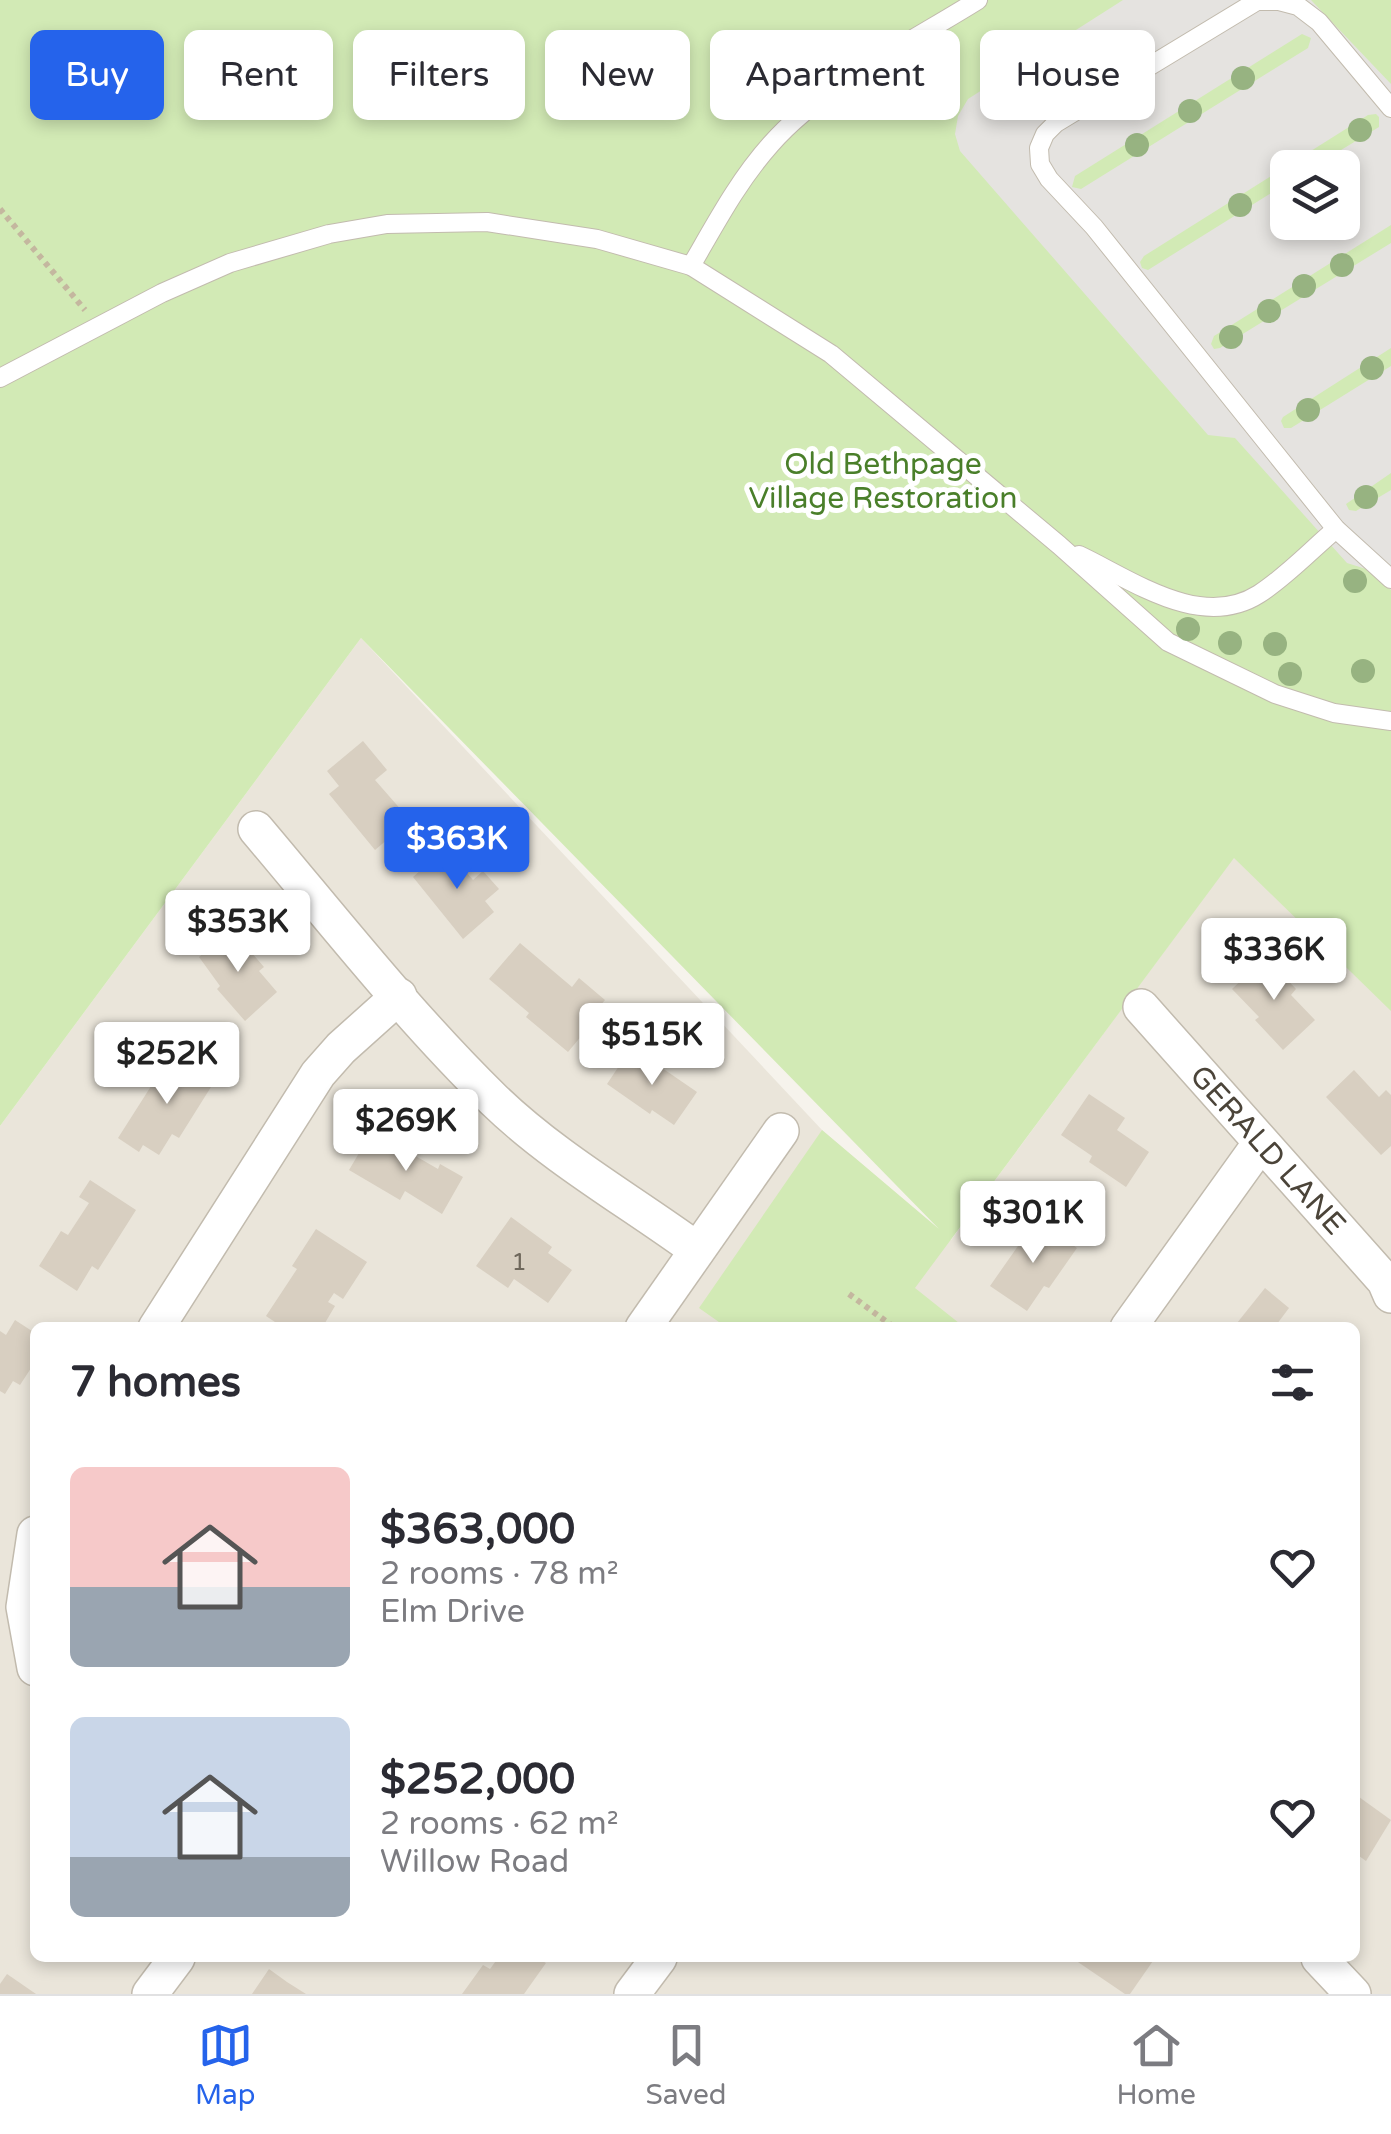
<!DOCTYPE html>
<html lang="en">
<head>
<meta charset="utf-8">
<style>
	body { margin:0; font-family:"Varela Round",sans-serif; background:#f2f2f3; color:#2b2b33; height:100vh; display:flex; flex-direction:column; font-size:38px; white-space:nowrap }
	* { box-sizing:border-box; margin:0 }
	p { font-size:32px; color:#7c7c81 }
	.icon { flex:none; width:55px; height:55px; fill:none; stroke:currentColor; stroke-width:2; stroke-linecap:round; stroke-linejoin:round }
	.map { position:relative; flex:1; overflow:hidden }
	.sheet { position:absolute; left:30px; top:1322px; width:1330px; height:640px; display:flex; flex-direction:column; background:#fff; border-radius:15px; box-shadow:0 5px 15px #0003 }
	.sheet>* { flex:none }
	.hud { position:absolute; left:30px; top:30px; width:1332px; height:90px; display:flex; gap:20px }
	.fabs { position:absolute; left:1270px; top:150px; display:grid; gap:20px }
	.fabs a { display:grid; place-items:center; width:90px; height:90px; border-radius:15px; background:#fff; box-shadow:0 5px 15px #0003; font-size:50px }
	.price { position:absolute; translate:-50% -85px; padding:0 22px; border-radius:10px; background:#fff; color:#222; font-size:32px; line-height:65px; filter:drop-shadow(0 2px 5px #0008) }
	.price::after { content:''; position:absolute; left:50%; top:60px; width:30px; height:22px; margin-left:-15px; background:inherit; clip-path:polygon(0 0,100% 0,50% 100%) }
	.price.selected { background:#2563eb; color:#fff }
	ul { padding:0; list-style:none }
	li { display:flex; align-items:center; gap:30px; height:250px; padding:0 40px }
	li span { display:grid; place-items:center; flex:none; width:280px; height:200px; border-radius:15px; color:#555 }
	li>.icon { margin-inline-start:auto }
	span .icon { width:120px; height:120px; fill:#fffc; stroke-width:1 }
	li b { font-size:42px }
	h2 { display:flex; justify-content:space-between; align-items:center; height:120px; padding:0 40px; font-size:42px }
	.pill { padding:0 35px; border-radius:15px; background:#fff; box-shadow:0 5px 15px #0003; font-size:35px; line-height:90px }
	.pill.selected { background:#2563eb; color:#fff }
	.tabs { display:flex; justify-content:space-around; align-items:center; height:140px; border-top:2px solid #e1e1e2; background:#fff; font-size:28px; color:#7c7c81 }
	.tabs a { display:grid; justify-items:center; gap:5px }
	.tabs .selected { color:#2563eb }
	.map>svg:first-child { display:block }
	.residential { fill:#eae5da; fill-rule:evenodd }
	.green { fill:#d2eab5; fill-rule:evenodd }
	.parking { fill:#e5e3e0; fill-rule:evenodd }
	.building { fill:#d8cfc1 }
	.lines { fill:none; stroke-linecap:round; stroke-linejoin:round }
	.lane-casing { stroke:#c2bbae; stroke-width:20 }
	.street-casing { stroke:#c2bbae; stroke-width:38 }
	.path { stroke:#c4b79f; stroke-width:6; stroke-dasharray:5 5; stroke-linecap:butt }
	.lane { stroke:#fff; stroke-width:18 }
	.street { stroke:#fff; stroke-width:35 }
	.tree { fill:#97b381 }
	.labels { text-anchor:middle; stroke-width:10; stroke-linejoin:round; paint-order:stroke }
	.number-label { font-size:25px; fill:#6e675b }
	.park-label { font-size:30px; fill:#4a7f2a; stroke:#fff }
	.street-label { font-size:30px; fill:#4b4439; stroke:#fff }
</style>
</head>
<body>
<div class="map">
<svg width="1391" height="1994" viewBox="0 0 1391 1994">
	<rect width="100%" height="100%" fill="#f6f3ec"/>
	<path class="residential" d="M361,638L822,1130L951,1240L1234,857L1391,1010V1994H0V1126ZM35,1328H1355V1958H35Z"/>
	<path class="green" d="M0,0H1391V1011L1234,858L915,1288L964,1327H726L699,1308L822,1130L939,1229L361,638L0,1126ZM1288,168H1342V222H1288Z"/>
	<path class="parking" d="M1123,0H1311L1391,84V225L1214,336L1211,344L1214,349L1220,348L1391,243V348L1283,417L1281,421L1284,428H1291L1391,366V473L1346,504L1349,510L1356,511L1391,490V590L1366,569L1347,563L1235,438L1208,435L960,151L955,134L958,116L968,99ZM1302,34L1311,38L1308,48L1081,189L1072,187L1075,176ZM1376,114L1379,117V127L1313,167L1342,168V222H1288L1287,183L1148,270L1142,268L1140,262L1144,256L1368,115Z"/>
	<g class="building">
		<path d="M363,741L387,770L375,780L410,820L375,850L329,794L339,786L327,771Z"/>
		<path d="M446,848L473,880L483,871L499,889L485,901L494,912L463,939L413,877Z"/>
		<path d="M231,929L264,967L259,971L277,992L245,1021L217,989L220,986L199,957Z"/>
		<path d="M520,943L572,987L579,978L605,1000L594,1013L598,1016L568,1052L526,1017L529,1013L489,979Z"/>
		<path d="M1266,957L1296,989L1291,995L1315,1020L1283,1050L1255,1020L1259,1017L1232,989Z"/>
		<path d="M629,1051L643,1060L646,1057L697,1092L674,1125L652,1110L650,1114L607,1084Z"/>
		<path d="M180,1056L216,1079L179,1138L172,1134L159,1155L143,1145L139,1152L118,1138L162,1069L169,1073Z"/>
		<path d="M1354,1070L1379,1097L1386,1090L1391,1095V1146L1381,1155L1326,1097Z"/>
		<path d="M1089,1094L1125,1118L1117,1130L1149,1152L1126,1187L1089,1162L1092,1156L1061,1135Z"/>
		<path d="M379,1135L438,1169L440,1164L463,1177L442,1214L405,1191L400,1200L349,1170L362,1148L369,1152Z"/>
		<path d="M90,1180L136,1210L98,1270L92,1266L77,1291L39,1266L61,1231L68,1235L89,1203L79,1197Z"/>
		<path d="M511,1217L552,1247L548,1253L572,1270L548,1303L514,1279L508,1288L476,1266Z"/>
		<path d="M1041,1223L1077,1248L1049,1288L1044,1286L1027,1311L990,1286L1027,1233L1032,1236Z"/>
		<path d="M316,1229L367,1262L343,1299L334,1293L328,1302L335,1306L322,1328L313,1325L312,1328H284L266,1316L297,1269L292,1266Z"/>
		<path d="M1265,1288L1289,1308L1274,1328H1233Z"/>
		<path d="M15,1320L35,1333V1362L20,1385L13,1381L5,1394L0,1391V1331L6,1335Z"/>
		<path d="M1359,1797L1391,1820L1366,1861L1355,1853V1803Z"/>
		<path d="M498,1958H537L546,1963L524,1994H462L483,1965L490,1969Z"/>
		<path d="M1072,1958H1155L1130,1994H1125Z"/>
		<path d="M269,1969L287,1982L306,1994H252Z"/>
		<path d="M7,1974L36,1994H0V1984Z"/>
	</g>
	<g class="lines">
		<g class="lane-casing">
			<g id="lane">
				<path d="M1391,108L1319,22L1298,6L1279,1H1257L1056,123L1045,134L1039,148L1040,164L1049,179L1094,227L1336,529L1391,579"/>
				<path d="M691,266C716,223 738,181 771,144C823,85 911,42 978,0"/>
				<path d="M0,378L162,293L230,263L329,234L387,224L487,222L597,239L691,266L831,354L1059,545L1168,642L1275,694L1334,713L1391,721"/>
				<path d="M1079,555C1132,580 1201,631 1259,594C1287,576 1311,550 1336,529"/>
			</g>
		</g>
		<g class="street-casing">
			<g id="street">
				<path d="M256,829C333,920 408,1016 494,1100C554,1158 630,1201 697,1250"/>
				<path d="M1141,1007L1385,1281L1391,1295"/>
				<path d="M156,1328L318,1074L341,1048L399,996"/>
				<path d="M643,1328L781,1131"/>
				<path d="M1128,1328L1260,1144"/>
				<path d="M35,1534L24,1607L35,1668"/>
				<path d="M1319,1958L1353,1994"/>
				<path d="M150,1994L177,1958"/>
				<path d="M632,1994L659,1958"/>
			</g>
		</g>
		<g class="path">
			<path d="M0,209L85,310"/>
			<path d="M849,1294L895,1328"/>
		</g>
		<use href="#lane" class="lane"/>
		<use href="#street" class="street"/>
	</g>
	<g class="tree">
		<circle cx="1243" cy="78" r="12"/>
		<circle cx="1190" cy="111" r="12"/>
		<circle cx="1360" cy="130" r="12"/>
		<circle cx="1137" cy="145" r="12"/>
		<circle cx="1240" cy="205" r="12"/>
		<circle cx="1342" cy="265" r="12"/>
		<circle cx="1304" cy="286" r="12"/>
		<circle cx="1269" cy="311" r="12"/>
		<circle cx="1231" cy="337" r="12"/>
		<circle cx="1372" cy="368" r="12"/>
		<circle cx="1308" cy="410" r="12"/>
		<circle cx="1366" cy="497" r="12"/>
		<circle cx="1355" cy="581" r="12"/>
		<circle cx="1188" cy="629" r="12"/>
		<circle cx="1230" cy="643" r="12"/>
		<circle cx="1275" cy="644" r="12"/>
		<circle cx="1363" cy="671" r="12"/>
		<circle cx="1290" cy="674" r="12"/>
	</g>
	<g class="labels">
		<g class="number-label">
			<text x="519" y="1270">1</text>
		</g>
		<g class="park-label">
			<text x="883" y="474">Old Bethpage<tspan x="883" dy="34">Village Restoration</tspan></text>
		</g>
		<g class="street-label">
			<text transform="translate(1268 1150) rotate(48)" y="10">GERALD LANE</text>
		</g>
	</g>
</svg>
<div class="fabs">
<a><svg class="icon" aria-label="layers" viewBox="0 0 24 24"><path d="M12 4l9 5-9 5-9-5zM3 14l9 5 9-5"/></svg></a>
</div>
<b class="price selected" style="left:457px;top:892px">$363K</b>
<b class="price" style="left:238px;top:975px">$353K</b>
<b class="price" style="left:1274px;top:1003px">$336K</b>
<b class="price" style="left:652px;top:1088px">$515K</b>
<b class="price" style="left:167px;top:1107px">$252K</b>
<b class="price" style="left:406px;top:1174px">$269K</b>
<b class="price" style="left:1033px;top:1266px">$301K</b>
<div class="hud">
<a class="pill selected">Buy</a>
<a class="pill">Rent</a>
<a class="pill">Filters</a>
<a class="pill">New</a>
<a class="pill">Apartment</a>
<a class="pill">House</a>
</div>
<section class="sheet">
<h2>7 homes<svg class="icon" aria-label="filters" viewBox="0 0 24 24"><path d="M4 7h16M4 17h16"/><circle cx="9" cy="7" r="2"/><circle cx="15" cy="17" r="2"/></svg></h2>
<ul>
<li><span style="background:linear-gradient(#f6c9c9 60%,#9aa5b1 0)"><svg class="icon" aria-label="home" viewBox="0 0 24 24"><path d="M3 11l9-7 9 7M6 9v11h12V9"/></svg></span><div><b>$363,000</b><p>2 rooms · 78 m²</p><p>Elm Drive</p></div><svg class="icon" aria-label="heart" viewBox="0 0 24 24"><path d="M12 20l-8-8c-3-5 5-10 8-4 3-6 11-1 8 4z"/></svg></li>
<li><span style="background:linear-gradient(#c9d6e8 70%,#9aa5b1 0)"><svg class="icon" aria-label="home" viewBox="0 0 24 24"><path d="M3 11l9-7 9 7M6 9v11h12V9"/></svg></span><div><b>$252,000</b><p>2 rooms · 62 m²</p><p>Willow Road</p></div><svg class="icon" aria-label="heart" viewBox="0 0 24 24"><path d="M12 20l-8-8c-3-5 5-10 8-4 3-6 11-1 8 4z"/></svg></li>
</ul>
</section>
</div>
<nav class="tabs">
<a class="selected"><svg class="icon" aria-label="map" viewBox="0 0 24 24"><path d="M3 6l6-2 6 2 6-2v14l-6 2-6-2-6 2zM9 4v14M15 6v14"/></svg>Map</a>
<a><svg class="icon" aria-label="saved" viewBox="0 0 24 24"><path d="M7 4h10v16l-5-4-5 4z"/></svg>Saved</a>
<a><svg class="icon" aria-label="home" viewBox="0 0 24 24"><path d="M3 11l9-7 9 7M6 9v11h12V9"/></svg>Home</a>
</nav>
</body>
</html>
